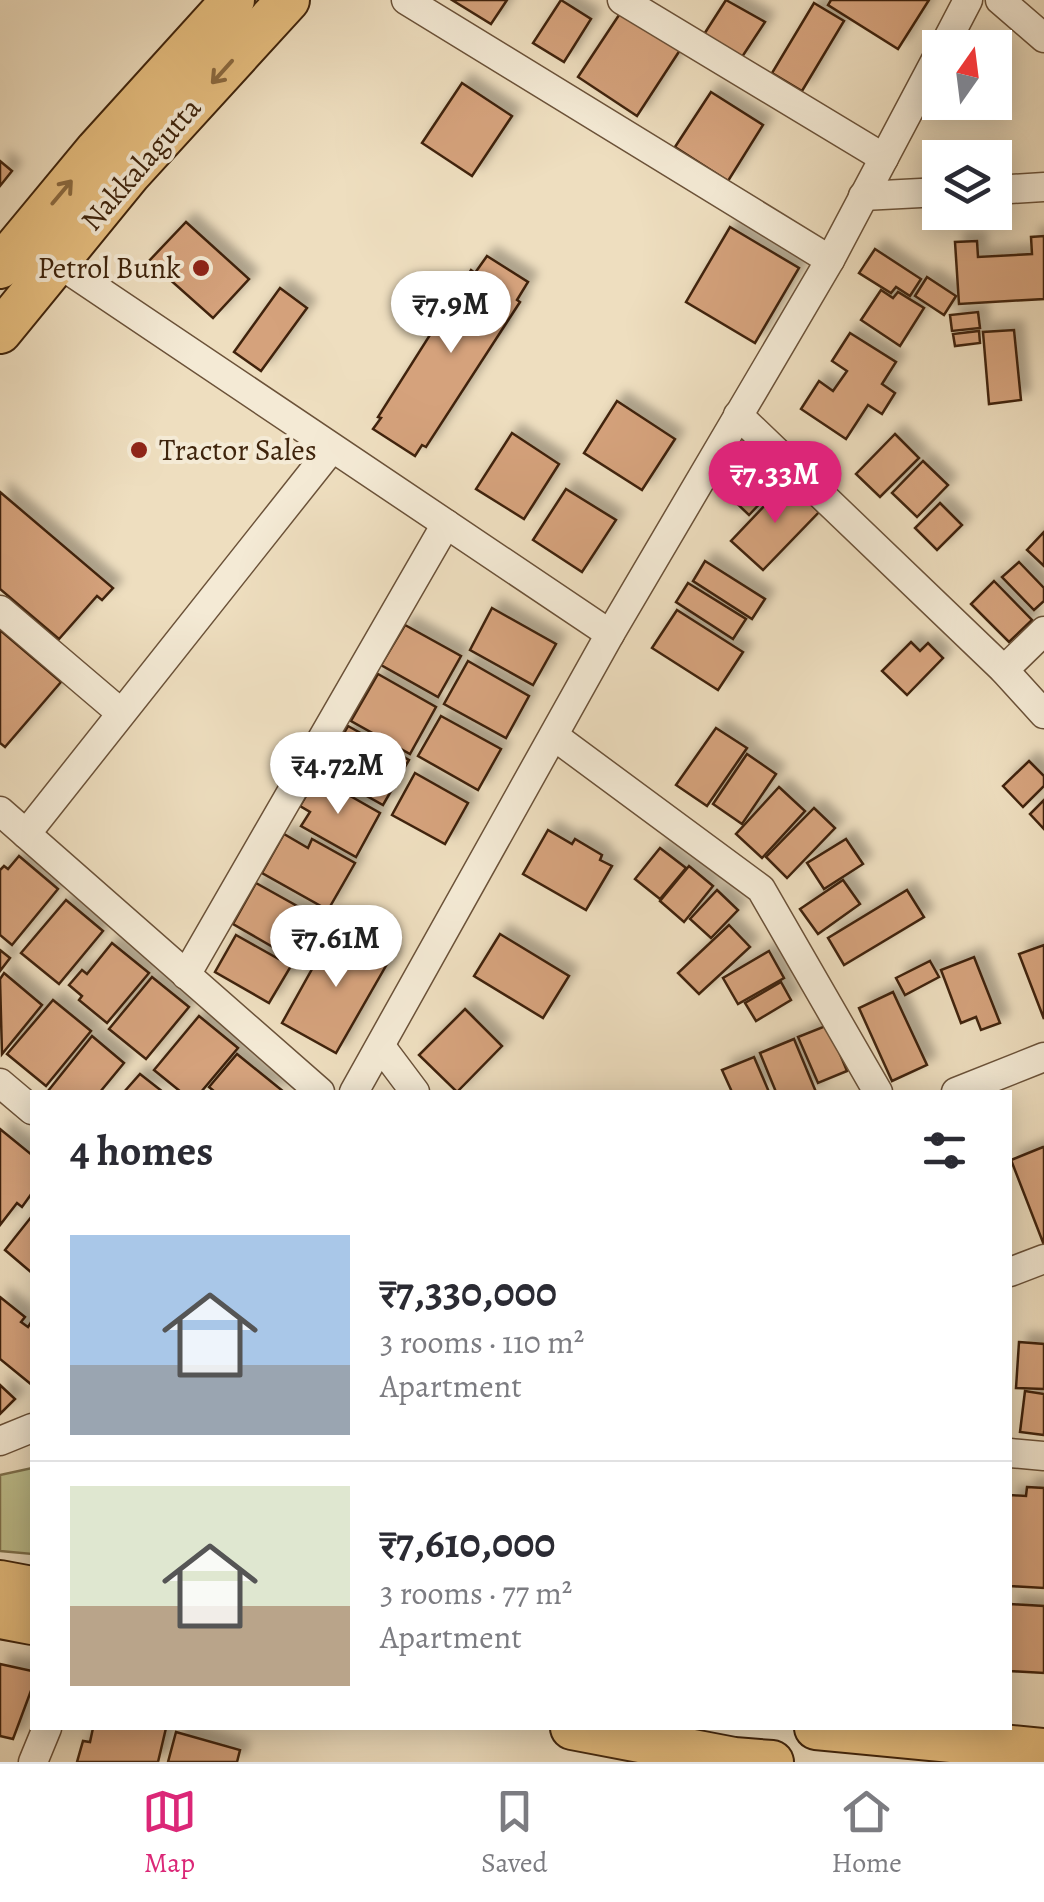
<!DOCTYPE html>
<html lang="en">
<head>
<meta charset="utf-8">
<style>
	body { margin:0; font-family:Alegreya,serif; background:#f7f7f7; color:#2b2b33; height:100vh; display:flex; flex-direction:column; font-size:38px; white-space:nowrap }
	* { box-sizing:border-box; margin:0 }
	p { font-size:32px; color:#7c7c81 }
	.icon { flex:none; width:55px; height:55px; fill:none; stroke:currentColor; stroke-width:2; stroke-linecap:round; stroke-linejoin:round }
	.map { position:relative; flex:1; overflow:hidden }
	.sheet { position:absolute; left:30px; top:1090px; width:982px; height:640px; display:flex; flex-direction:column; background:#fff; border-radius:0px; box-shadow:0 5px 25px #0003 }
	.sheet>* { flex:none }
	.needle { width:65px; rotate:14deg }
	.controls { position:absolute; left:922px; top:30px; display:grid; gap:20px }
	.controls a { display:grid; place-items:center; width:90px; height:90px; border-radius:0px; background:#fff; box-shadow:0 5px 25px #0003; font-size:50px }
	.price { position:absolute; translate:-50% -85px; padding:0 22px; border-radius:35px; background:#fff; color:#222; font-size:32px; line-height:65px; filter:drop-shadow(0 2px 5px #0008) }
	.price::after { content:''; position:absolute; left:50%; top:60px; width:30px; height:22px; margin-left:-15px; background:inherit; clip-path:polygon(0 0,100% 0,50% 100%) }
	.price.on { background:#db2777; color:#fff }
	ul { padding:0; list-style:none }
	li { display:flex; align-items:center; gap:30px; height:250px; padding:0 40px }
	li+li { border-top:2px solid #e1e1e2 }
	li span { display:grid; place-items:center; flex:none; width:280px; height:200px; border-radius:0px; color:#555 }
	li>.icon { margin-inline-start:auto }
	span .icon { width:120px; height:120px; fill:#fffc; stroke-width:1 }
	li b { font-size:42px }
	h2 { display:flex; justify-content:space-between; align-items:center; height:120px; padding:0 40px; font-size:42px }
	.tabs { display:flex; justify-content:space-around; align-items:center; height:140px; border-top:2px solid #e1e1e2; background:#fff; font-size:28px; color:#7c7c81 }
	.tabs a { display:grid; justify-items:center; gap:5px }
	.tabs .on { color:#db2777 }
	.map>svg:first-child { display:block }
	.green { fill:#bfc08e; stroke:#7f724d; stroke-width:2.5 }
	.building { fill:#d5a27c; stroke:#3f240c; stroke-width:2.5; filter:url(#shadow) }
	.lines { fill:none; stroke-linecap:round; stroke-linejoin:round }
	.minor-casing { stroke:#6b5239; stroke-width:31 }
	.primary-casing { stroke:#3f240c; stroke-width:46 }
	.minor { stroke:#f4ead5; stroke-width:28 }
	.primary { stroke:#e7bf80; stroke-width:42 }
	.oneway { stroke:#8b6a40 }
	.poi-dot { fill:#8f2418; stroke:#f4ead5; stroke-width:4 }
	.labels { text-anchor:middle; stroke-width:8; stroke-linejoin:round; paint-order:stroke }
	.street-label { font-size:30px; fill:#3f240c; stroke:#f4ead5 }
	.poi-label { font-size:30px; fill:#3f240c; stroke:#f4ead5; text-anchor:end }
</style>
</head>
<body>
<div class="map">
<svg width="1044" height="1762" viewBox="0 0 1044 1762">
	<defs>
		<filter id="shadow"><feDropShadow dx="9" dy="-9" stdDeviation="5" flood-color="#0004"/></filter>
	</defs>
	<rect width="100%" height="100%" fill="#eedebf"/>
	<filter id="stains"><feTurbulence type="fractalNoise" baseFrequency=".002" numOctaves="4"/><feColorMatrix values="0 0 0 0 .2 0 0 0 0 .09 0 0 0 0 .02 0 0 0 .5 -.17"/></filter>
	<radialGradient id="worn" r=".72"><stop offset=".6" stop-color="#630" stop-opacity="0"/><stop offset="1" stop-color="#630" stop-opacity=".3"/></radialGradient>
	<path class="green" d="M32,1468V1554L0,1551V1475Z"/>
	<g class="building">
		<path d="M452,0H507L491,24Z"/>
		<path d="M561,0L591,19L564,62L533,43Z"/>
		<path d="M726,0L765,22L738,63L701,39Z"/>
		<path d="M831,0H929L898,49L828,5Z"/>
		<path d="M814,3L844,21L802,91L772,73Z"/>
		<path d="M623,9L682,47L637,116L578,77Z"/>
		<path d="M462,83L512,116L472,176L422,143Z"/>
		<path d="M711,92L763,125L728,181L675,147Z"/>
		<path d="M0,161L12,171L0,186Z"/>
		<path d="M186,222L249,279L213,318L149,261Z"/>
		<path d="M730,227L799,268L755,343L686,302Z"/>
		<path d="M1044,236V299L959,304L955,242L977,241L978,257L1032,254L1031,237Z"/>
		<path d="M875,249L921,279L910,296L896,287L891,293L859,273Z"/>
		<path d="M487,256L528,282L517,300L520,302L426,447L422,445L415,456L373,429L381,418L378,417L471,270L475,273Z"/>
		<path d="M927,277L956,296L944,315L915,296Z"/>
		<path d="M280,288L307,308L261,371L234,352Z"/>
		<path d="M881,290L893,298L898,292L924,308L900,346L861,320Z"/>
		<path d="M978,312L980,328L952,331L950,315Z"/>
		<path d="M1014,330L1021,400L989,404L983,332Z"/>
		<path d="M979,331L980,343L955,346L953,334Z"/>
		<path d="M850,333L896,362L882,384L895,393L882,414L868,405L846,439L801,409L819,381L833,391L847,371L832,361Z"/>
		<path d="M617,401L675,439L642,490L584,453Z"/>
		<path d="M512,433L559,464L524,519L476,489Z"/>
		<path d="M895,434L919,458L880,497L856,474Z"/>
		<path d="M763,461L783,479L749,515L729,496Z"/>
		<path d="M923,461L948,485L917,517L892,493Z"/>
		<path d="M787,482L819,512L763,570L731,541Z"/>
		<path d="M566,489L616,520L582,572L533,540Z"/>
		<path d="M0,492L113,588L102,600L97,596L59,639L0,589Z"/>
		<path d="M940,503L962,525L937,550L915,528Z"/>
		<path d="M1044,532V566L1027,550Z"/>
		<path d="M705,561L765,599L752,619L693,581Z"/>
		<path d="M1019,562L1044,588V601L1034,610L1002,577Z"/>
		<path d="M994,581L1032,620L1009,642L971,604Z"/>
		<path d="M688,583L746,619L733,639L676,602Z"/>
		<path d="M492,608L556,644L533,685L470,650Z"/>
		<path d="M677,610L743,652L718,690L652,648Z"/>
		<path d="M405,625L461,656L438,697L381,665Z"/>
		<path d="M0,630L61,682L5,747L0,743Z"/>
		<path d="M911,642L920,651L928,643L943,658L907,695L882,671Z"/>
		<path d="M468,661L529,696L506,738L444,704Z"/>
		<path d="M378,674L436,707L410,754L351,721Z"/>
		<path d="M441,716L501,749L478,790L418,756Z"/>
		<path d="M348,726L409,760L383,805L322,771Z"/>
		<path d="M716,728L747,748L707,806L676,785Z"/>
		<path d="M747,754L776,774L742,824L713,804Z"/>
		<path d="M1029,761L1044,776V786L1023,807L1003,786Z"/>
		<path d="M415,773L468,803L445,844L392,815Z"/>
		<path d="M317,777L380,813L356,857L301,826L310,812L300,806Z"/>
		<path d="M779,787L805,811L762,858L736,834Z"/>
		<path d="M1044,800V829L1030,814Z"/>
		<path d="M814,808L835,828L787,878L766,857Z"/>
		<path d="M548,830L572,844L575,839L602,855L600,860L612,866L586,910L523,874Z"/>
		<path d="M284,834L308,848L312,839L355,863L328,910L262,873Z"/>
		<path d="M846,839L863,864L824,889L807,863Z"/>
		<path d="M660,848L686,868L660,899L635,879Z"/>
		<path d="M19,856L58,889L12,945L0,935V870L4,866L8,869Z"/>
		<path d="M689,866L713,886L684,922L660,901Z"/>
		<path d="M843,880L860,904L818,934L800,909Z"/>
		<path d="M256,883L315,916L292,958L233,924Z"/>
		<path d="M717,890L738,910L711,938L690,919Z"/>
		<path d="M907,890L924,917L844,965L828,938Z"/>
		<path d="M66,900L103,931L59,984L21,953Z"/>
		<path d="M729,925L750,947L699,994L678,973Z"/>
		<path d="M336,926L391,957L336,1053L282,1023Z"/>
		<path d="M500,934L569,976L543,1018L474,976Z"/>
		<path d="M236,935L291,966L269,1003L215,972Z"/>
		<path d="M112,943L149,973L107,1023L79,1000L82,996L69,985L82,970L87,974Z"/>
		<path d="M1044,945V1019L1019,954Z"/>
		<path d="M0,950L10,958L0,971Z"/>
		<path d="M769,951L784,978L738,1004L723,978Z"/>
		<path d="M974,957L1000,1023L981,1030L976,1017L961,1023L941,970Z"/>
		<path d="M930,961L939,977L905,995L896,978Z"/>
		<path d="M4,973L42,1005L2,1054L0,979Z"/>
		<path d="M152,977L189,1007L146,1059L109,1029Z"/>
		<path d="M781,982L791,1000L756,1021L745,1003Z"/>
		<path d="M893,992L927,1065L892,1081L859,1008Z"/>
		<path d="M53,1000L91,1031L46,1086L7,1054Z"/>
		<path d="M465,1009L502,1046L457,1092L419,1055Z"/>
		<path d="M199,1016L238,1048L201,1092H181L154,1070Z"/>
		<path d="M828,1025L847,1071L818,1083L798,1037Z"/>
		<path d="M92,1036L124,1063L100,1092H50L48,1091Z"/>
		<path d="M794,1039L816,1092H776L760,1053Z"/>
		<path d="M237,1054L284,1092H215L209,1087Z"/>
		<path d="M754,1057L769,1092H732L722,1070Z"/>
		<path d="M140,1074L163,1092H124Z"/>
		<path d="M0,1129L32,1155V1193L22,1207L17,1203L0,1225Z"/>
		<path d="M1043,1147L1044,1148V1245L1011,1160Z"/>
		<path d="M32,1216V1273L5,1250Z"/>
		<path d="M0,1297L25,1317L21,1322L28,1327L32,1321V1385L0,1359Z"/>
		<path d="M1019,1342L1044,1344V1389L1016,1388Z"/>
		<path d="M0,1385L15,1399L0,1414Z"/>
		<path d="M1025,1391L1044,1394V1435L1020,1432Z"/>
		<path d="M1027,1487L1044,1488V1588L1010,1586V1495L1026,1496Z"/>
		<path d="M1010,1604L1044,1606V1673L1010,1671Z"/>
		<path d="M0,1664L32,1671V1688L13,1739L0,1736Z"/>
		<path d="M93,1728H166L158,1762H77L83,1741L90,1742Z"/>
		<path d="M176,1732L240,1750L237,1762H168Z"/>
	</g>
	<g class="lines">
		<g class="minor-casing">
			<g id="minor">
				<path d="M406,0L830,260"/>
				<path d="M622,0L884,158"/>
				<path d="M1000,0L1044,38"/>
				<path d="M943,48L968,0"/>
				<path d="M995,190L1044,187"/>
				<path d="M863,196L940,192"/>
				<path d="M43,253L610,634"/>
				<path d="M738,415L1004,670L1044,714"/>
				<path d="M0,610L121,713"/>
				<path d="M1004,670L1044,631"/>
				<path d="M554,736L761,889L878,1092"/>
				<path d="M0,811L320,1092"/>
				<path d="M26,834L332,448"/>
				<path d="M186,975L446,524"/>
				<path d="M382,1048L415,1092"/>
				<path d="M0,1083L32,1110"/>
				<path d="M354,1092L610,634L830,260L940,52"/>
				<path d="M956,1092L1044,1057"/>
				<path d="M1010,1272L1044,1259"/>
				<path d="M0,1441L32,1428"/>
				<path d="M1010,1453L1044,1456"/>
				<path d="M33,1762L47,1728"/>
			</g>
		</g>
		<g class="primary-casing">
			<g id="primary">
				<path d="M0,267L97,150L233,0"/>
				<path d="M0,332L130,173L288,0"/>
				<path d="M0,1582L32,1588"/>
				<path d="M0,1617L32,1623"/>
				<path d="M572,1728L734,1759L772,1762"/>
				<path d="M816,1728L1044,1750"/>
			</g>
		</g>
		<use href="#minor" class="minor"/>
		<use href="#primary" class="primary"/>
	</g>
	<defs><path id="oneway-shaft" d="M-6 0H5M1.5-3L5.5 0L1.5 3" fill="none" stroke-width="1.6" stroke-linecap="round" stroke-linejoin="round" transform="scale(2.5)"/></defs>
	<g class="oneway">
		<use href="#oneway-shaft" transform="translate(222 72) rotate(132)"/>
		<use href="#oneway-shaft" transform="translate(62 192) rotate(-50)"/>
	</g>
	<g class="poi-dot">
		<circle cx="201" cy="268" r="10"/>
		<circle cx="139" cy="450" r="10"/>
	</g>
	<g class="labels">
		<g class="street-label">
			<text transform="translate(141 164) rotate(-49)" y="10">Nakkalagutta</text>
		</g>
		<g class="poi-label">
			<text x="181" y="278">Petrol Bunk</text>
			<text x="159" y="460" text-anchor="start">Tractor Sales</text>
		</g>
	</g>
	<rect width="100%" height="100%" filter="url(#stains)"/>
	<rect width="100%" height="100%" fill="url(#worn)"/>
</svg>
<div class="controls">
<a><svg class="needle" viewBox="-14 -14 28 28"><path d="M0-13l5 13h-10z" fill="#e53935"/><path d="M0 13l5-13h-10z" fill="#7c7c81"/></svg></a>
<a><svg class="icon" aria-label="layers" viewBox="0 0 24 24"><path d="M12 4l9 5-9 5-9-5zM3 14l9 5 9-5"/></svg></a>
</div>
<b class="price" style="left:451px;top:356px">₹7.9M</b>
<b class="price on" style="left:775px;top:526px">₹7.33M</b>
<b class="price" style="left:338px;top:817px">₹4.72M</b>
<b class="price" style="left:336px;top:990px">₹7.61M</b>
<section class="sheet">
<h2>4 homes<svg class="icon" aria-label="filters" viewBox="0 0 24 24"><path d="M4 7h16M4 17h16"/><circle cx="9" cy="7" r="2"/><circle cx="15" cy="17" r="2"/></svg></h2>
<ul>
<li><span style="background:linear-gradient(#a9c7e8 65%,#9aa5b1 0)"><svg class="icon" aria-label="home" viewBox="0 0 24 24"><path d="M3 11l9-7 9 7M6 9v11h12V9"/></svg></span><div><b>₹7,330,000</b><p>3 rooms · 110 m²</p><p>Apartment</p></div></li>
<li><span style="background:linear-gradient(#dfe7d0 60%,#b9a48a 0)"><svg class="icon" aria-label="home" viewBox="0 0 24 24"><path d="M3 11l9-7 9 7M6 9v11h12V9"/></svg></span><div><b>₹7,610,000</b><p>3 rooms · 77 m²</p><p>Apartment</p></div></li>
</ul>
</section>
</div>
<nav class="tabs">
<a class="on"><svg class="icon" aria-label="map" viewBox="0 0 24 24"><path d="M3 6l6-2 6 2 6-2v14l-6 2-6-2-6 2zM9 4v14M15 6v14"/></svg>Map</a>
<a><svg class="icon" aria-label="saved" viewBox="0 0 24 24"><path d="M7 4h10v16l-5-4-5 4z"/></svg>Saved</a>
<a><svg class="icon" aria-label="home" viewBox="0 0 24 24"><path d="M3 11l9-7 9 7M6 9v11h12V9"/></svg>Home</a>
</nav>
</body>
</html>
